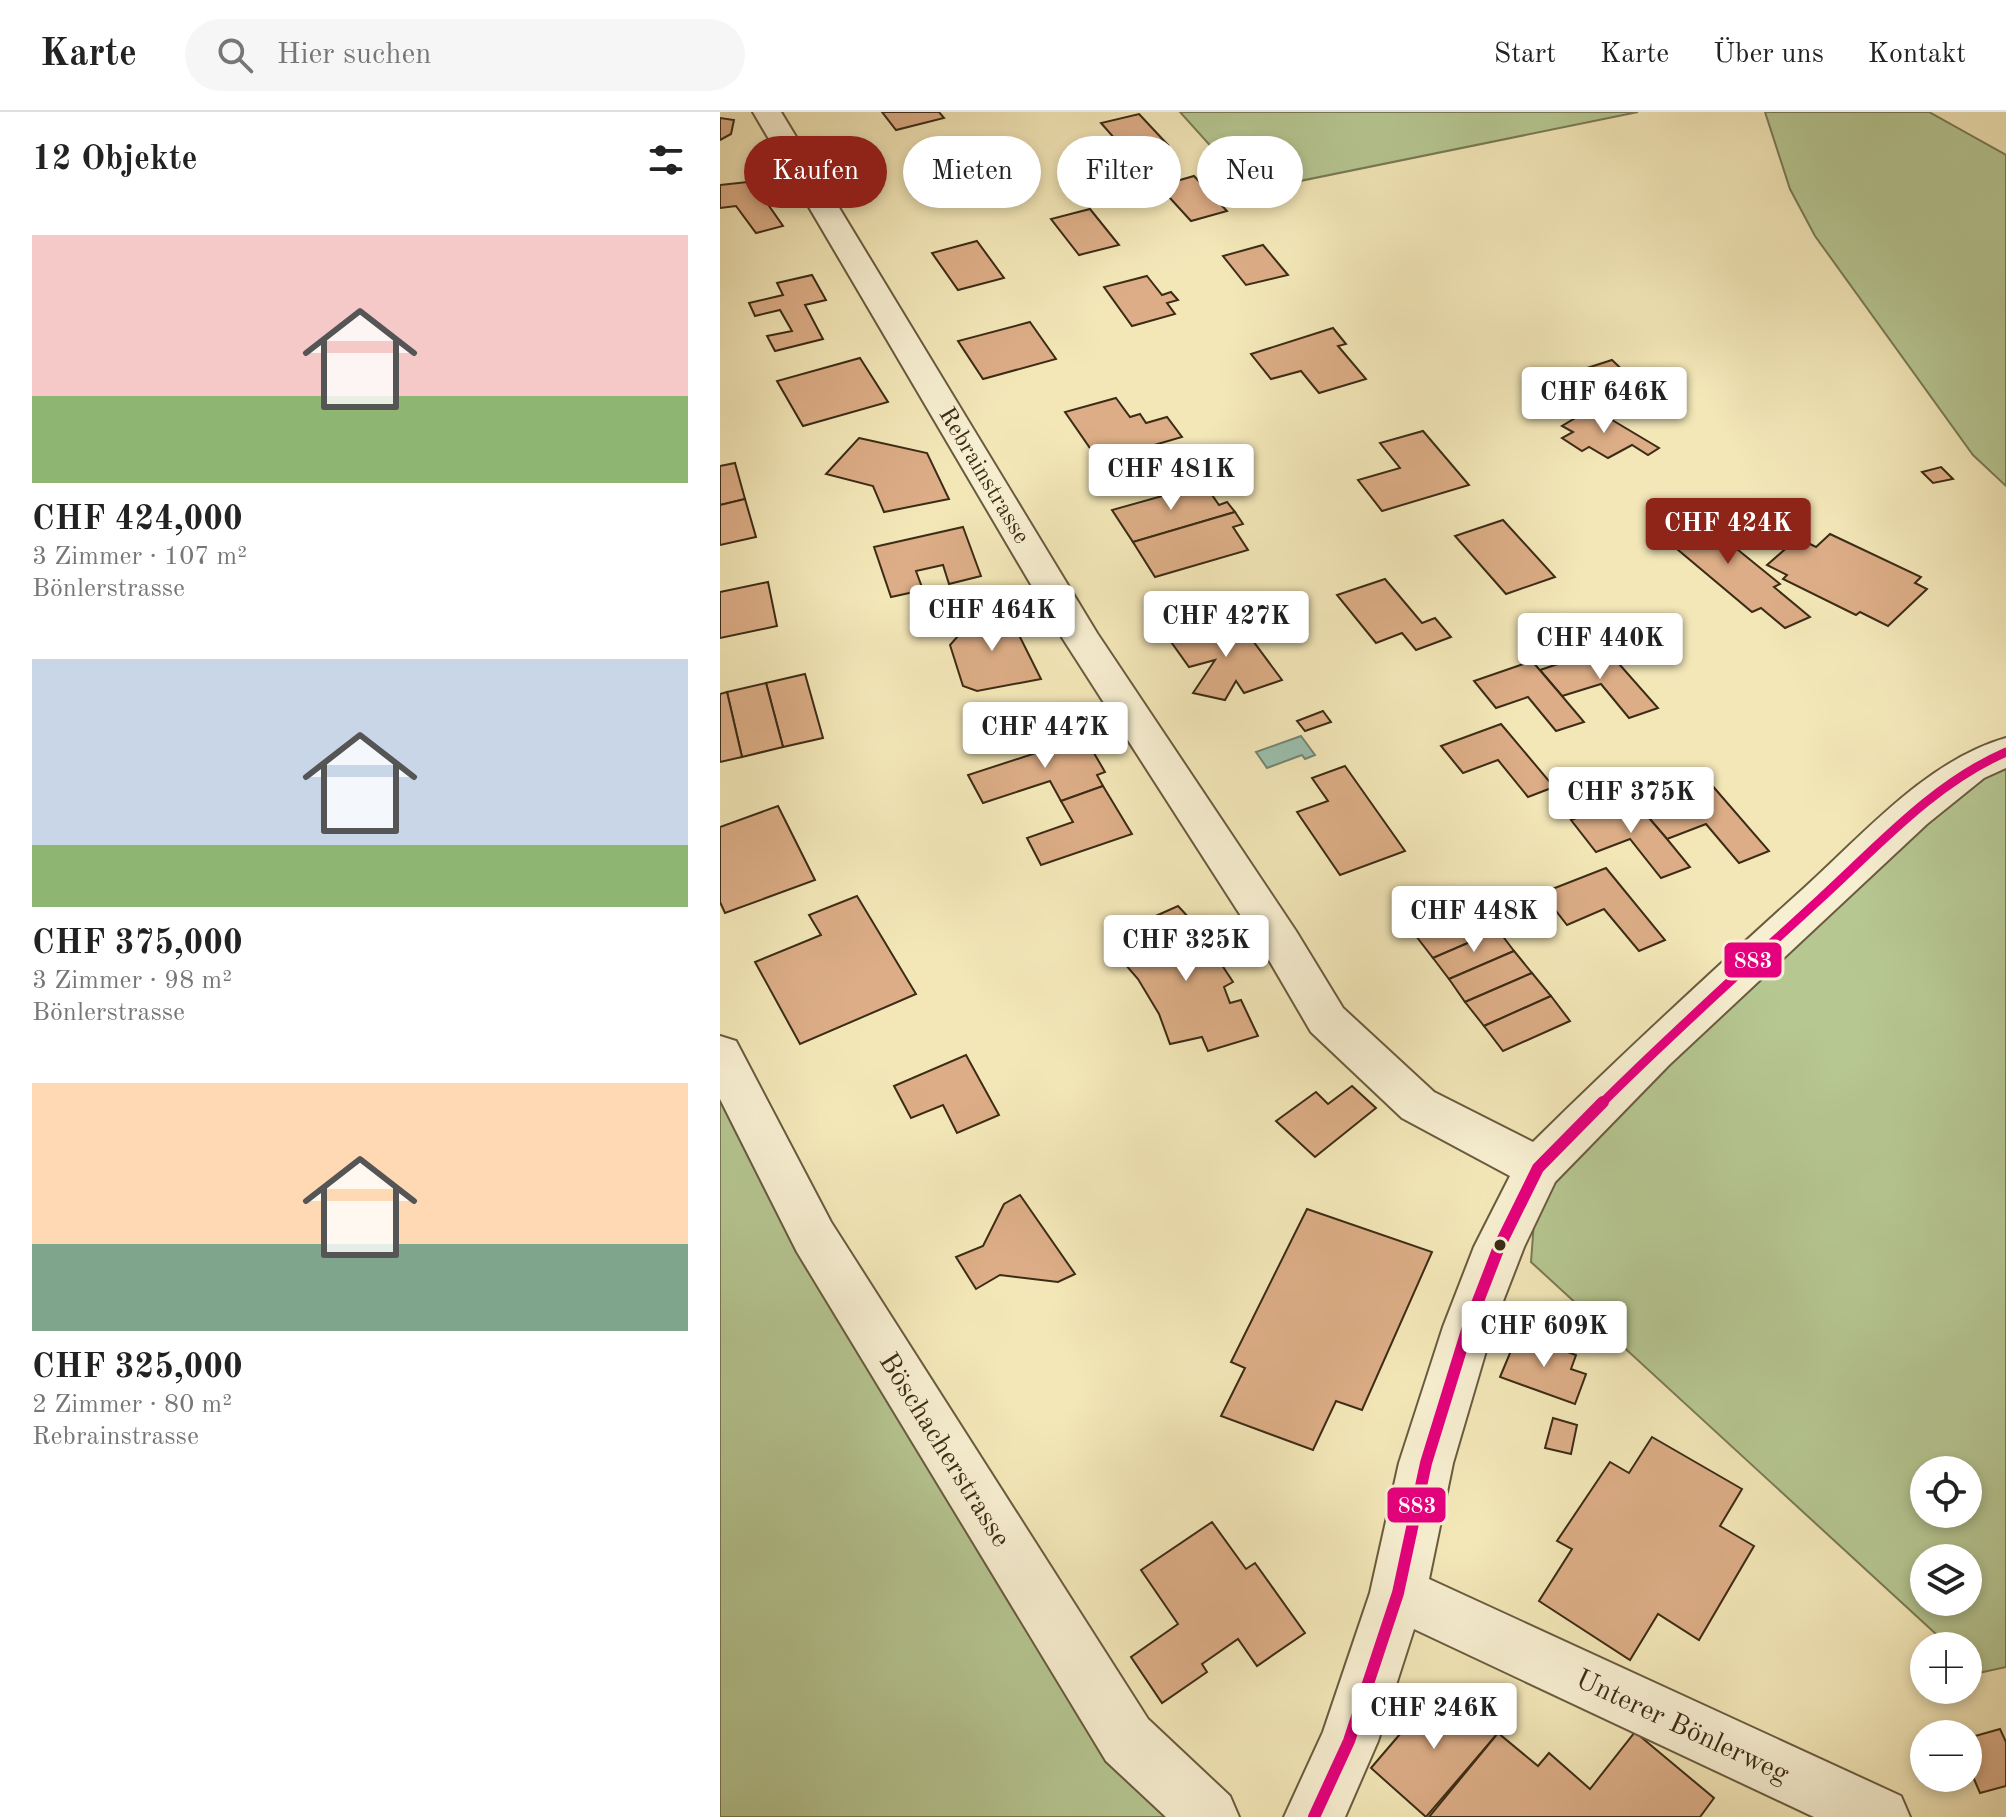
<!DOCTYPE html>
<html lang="de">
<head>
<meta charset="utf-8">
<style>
	body { margin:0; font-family:"Old Standard TT",serif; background:#f6f6f6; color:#222; height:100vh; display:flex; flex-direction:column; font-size:30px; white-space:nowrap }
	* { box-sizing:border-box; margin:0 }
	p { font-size:26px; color:#767676 }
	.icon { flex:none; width:44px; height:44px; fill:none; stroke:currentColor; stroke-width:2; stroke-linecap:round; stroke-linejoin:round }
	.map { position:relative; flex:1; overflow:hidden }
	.panel { display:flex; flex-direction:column; background:#fff; width:720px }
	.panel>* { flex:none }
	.hud { position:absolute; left:24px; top:24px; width:760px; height:72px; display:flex; gap:16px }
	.fabs { position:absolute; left:1190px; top:1344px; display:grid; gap:16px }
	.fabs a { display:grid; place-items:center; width:72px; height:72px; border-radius:50%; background:#fff; box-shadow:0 4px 12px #0003; font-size:40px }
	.price { position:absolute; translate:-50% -68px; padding:0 18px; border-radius:8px; background:#fff; color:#222; font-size:26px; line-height:52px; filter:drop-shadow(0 2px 4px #0008) }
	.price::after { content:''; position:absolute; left:50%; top:48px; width:24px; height:18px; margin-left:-12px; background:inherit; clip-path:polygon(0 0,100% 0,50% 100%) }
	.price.on { background:#8f2418; color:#fff }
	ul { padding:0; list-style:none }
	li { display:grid; align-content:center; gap:16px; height:424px; padding:0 32px }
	li span { display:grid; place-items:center; height:248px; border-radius:0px; color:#555 }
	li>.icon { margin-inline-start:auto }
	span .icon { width:144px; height:144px; fill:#fffc; stroke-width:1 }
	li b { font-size:34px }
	h2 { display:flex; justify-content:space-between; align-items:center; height:96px; padding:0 32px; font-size:34px }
	.chip { padding:0 28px; border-radius:36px; background:#fff; box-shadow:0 4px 12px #0003; font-size:28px; line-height:72px }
	.chip.on { background:#8f2418; color:#fff }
	header { display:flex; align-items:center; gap:48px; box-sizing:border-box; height:112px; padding:0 40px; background:#fff; border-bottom:2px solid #e0e0e0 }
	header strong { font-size:38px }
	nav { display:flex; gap:44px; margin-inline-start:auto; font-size:28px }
	.search { width:560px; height:72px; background:#f6f6f6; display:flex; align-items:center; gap:20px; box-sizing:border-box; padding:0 28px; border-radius:44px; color:#767676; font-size:30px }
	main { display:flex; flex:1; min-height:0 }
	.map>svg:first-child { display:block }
	.green { fill:#b6c792; stroke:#797a54; stroke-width:2; fill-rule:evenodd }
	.water { fill:#9bc0ae; stroke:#758571; stroke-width:2 }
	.building { fill:#dcad86; stroke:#3c2c16; stroke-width:2 }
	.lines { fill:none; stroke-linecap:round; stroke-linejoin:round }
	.minor-casing { stroke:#6a5b3e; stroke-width:4 }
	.minor { fill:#f7efd1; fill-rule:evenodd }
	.bus-1-far1-casing { stroke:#f7efd1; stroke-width:15 }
	.bus-1-casing { stroke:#f7efd1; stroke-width:18 }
	.bus-1-far1 { stroke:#e5007d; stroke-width:9 }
	.bus-1 { stroke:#e5007d; stroke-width:12 }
	.bus-dot { fill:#3c2c16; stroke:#f7efd1; stroke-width:3 }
	.labels { text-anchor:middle; stroke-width:8; stroke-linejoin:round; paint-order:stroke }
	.street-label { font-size:24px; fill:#3c2c16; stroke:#f7efd1 }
	.near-street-label { font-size:28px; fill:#3c2c16; stroke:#f7efd1 }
	.line-badge { stroke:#f7efd1; stroke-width:3 }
	.badge-label { font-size:22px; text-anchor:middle; font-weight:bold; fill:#fff }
</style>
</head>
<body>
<header>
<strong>Karte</strong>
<div class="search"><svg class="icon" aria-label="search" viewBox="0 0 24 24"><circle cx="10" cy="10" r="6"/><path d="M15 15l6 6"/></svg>Hier suchen</div>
<nav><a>Start</a><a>Karte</a><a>Über uns</a><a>Kontakt</a></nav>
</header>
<main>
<section class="panel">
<h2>12 Objekte<svg class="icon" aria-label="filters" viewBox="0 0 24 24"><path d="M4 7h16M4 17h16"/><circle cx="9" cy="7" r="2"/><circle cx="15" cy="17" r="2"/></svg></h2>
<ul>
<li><span style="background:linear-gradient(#f6c9c9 65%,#8fb573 0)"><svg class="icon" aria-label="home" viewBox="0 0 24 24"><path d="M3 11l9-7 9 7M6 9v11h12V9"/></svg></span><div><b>CHF 424,000</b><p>3 Zimmer · 107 m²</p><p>Bönlerstrasse</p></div></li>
<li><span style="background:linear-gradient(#c9d6e8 75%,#8fb573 0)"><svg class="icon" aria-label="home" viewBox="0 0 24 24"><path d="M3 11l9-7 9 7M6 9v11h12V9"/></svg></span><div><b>CHF 375,000</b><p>3 Zimmer · 98 m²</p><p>Bönlerstrasse</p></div></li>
<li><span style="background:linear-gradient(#ffd9b3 65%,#7fa58c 0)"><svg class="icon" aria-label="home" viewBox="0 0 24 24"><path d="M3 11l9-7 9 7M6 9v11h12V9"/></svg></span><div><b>CHF 325,000</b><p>2 Zimmer · 80 m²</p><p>Rebrainstrasse</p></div></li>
</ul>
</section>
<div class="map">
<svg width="1286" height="1705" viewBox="0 0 1286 1705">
	<rect width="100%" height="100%" fill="#f3e7b8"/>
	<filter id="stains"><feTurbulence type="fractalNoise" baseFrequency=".0025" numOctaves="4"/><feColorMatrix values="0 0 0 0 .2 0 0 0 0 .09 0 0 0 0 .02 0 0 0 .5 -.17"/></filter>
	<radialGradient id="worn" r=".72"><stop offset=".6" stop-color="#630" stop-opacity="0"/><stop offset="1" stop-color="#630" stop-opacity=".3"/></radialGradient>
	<g class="green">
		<path d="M460,0H918L531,79Z"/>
		<path d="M1045,0H1209L1286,43V374L1253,343L1095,124L1070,77Z"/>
		<path d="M1286,640V1555L1259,1561L1248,1552V1534H1229L811,1150L818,1056ZM1204,1358H1248V1402H1204ZM1204,1446H1248V1490H1204Z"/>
		<path d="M0,942L489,1705H0Z"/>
	</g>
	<path class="water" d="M581,624L595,643L585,647L582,643L547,656L536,640Z"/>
	<g class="building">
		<path d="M162,0H219L224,6L176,18Z"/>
		<path d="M419,2L448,33L409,43L381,11Z"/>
		<path d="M0,6L14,8L11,22L0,28Z"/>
		<path d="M247,36L265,62L255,64L264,77L243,82L235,71L208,77L190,50Z"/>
		<path d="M474,64L507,99L471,109L439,74Z"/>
		<path d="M46,68L47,91L63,114L36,121L16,94L0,96V73Z"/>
		<path d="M370,97L399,133L359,143L331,107Z"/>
		<path d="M257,129L284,166L238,178L212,141Z"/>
		<path d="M543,133L568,163L526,173L503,144Z"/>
		<path d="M92,163L106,188L85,193L103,227L55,239L47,224L72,219L60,198L35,204L29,191L63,183L57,171Z"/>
		<path d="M427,164L442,183L451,180L458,188L447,191L455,202L412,214L384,175Z"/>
		<path d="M310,210L336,247L263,267L238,229Z"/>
		<path d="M613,216L626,232L618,234L646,267L599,281L581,259L551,267L531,242Z"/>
		<path d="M140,246L168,290L83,314L57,269Z"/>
		<path d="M892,248L912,267L884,276L864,257Z"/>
		<path d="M396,286L410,305L420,302L426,311L447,305L462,325L379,349L345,300Z"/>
		<path d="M872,296L939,336L928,343L912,333L888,346L869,335L862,339L842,326L853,320L842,314Z"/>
		<path d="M703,319L749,373L662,399L638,368L680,356L660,331Z"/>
		<path d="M139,326L207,341L229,387L164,400L153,374L106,362Z"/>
		<path d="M15,351L25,387L0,393V354Z"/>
		<path d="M1221,355L1233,367L1213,371L1202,360Z"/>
		<path d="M481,367L499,393L507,390L515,400L413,430L392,398L471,376L468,371Z"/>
		<path d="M25,387L36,425L0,433V393Z"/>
		<path d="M973,390L989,403L980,407L1060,472L1054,475L1090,505L1065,516L1041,496L1032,500L932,416L967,401L960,395Z"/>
		<path d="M515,400L523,412L513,415L528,438L435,465L413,430Z"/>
		<path d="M783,408L835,465L786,482L735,424Z"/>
		<path d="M243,415L261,464L229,472L223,453L196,459L203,478L171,485L154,435Z"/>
		<path d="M1110,422L1201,465L1195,471L1207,477L1168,514L1140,500L1136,503L1063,467L1067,463L1047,453L1078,426L1096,435Z"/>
		<path d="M665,467L702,511L715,506L731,525L696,538L682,521L656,531L617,483Z"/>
		<path d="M48,470L57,514L0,526V480Z"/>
		<path d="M285,495L321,567L257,579L243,574L230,533L238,524L254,521L246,504Z"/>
		<path d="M516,506L562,568L524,581L516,569L505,588L473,581L495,548L469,555L449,527Z"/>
		<path d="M885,536L938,596L909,606L881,572L842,584L820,558Z"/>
		<path d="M812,549L842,584L864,610L836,619L808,585L776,596L754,569Z"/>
		<path d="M85,562L103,626L63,635L46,571Z"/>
		<path d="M46,571L63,635L22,645L7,580Z"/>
		<path d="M7,580L22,645L0,650V582Z"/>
		<path d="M603,599L611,610L585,619L577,609Z"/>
		<path d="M781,612L834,675L808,685L778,648L743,661L721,634Z"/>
		<path d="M360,617L385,660L377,663L383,674L341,689L330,669L263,691L248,663L319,640L315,632Z"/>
		<path d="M625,654L685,739L620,763L577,700L608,689L592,666Z"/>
		<path d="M990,671L1049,739L1019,751L986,712L947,727L921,697Z"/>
		<path d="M383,674L412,722L321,753L307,726L353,710L341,689Z"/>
		<path d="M912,686L947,727L970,755L941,766L910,727L876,740L851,708Z"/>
		<path d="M58,694L95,768L5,801L0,790V715Z"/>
		<path d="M886,756L945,828L919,839L884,797L847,813L822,781Z"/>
		<path d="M137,784L196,882L80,932L35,850L101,823L89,803Z"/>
		<path d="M458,794L484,822L474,827L484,843L492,838L513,870L504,875L510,891L521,888L538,924L488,939L482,925L450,932L439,902L418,867L392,837L428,824L420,811Z"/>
		<path d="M761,797L778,818L713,846L696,824Z"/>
		<path d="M778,818L794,839L729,867L713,846Z"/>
		<path d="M794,839L812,861L745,890L729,867Z"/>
		<path d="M812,861L831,884L764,914L745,890Z"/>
		<path d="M831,884L850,909L783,939L764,914Z"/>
		<path d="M246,943L279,1003L237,1021L223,993L191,1006L174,974Z"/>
		<path d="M632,974L656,996L595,1045L556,1009L596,980L608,992Z"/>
		<path d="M300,1083L355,1162L338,1170L280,1163L256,1177L236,1145L263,1134L284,1092Z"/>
		<path d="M587,1097L712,1140L642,1298L616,1289L593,1338L501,1304L525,1256L511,1250Z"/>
		<path d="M798,1222L856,1243L851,1257L866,1262L855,1292L780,1265Z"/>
		<path d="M833,1306L857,1313L851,1342L825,1336Z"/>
		<path d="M932,1325L1022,1377L1000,1414L1034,1434L979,1528L938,1502L910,1548L819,1489L852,1437L837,1429L890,1350L909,1361Z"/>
		<path d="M492,1410L526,1457L535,1451L585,1521L537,1554L518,1527L482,1552L487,1560L442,1591L411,1545L458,1512L421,1458Z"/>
		<path d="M722,1573L778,1621L706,1705L651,1656Z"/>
		<path d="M1280,1617L1286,1630V1674L1260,1681L1248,1653V1626Z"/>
		<path d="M915,1620L994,1686L980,1705H709L778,1621L818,1654L829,1641L870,1677Z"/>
	</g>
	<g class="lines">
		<g class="minor-casing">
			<g id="minor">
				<path d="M33,0H61L377,521L576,819L623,896L714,980L813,1030C901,943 991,860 1083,777C1144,722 1206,649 1286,626V656L1264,666L1207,712L949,953L835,1070L804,1135L773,1215L733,1351L709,1467L1181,1684L1190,1705H1094L694,1517L658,1629L625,1705H564L603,1620L650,1481L679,1351L723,1215L754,1135L790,1064L682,1006L591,920L546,843L343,527Z"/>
				<path d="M0,924L16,929L111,1110L428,1607L510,1684L519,1705H446L386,1649L77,1140L0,987Z"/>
			</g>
		</g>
		<use href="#minor" class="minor"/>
		<g class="bus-1-far1-casing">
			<path id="bus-1-far1" d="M881,992C952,921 1026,855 1100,787C1158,734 1213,672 1286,640"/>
		</g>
		<g class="bus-1-casing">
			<path id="bus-1" d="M594,1705L629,1629L678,1481L706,1351L748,1215L779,1135L818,1056L883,990"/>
		</g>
		<use href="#bus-1-far1" class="bus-1-far1"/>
		<use href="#bus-1" class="bus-1"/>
	</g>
	<circle class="bus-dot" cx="780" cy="1133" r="7"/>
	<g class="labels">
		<g class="street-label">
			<text transform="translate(265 363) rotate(59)" y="8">Rebrainstrasse</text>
		</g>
		<g class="near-street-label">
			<text transform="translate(226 1337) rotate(58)" y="10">Böschacherstrasse</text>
			<text transform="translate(963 1613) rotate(25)" y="10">Unterer Bönlerweg</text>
		</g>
	</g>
	<g class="line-badge">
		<rect x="1003" y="829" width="60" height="38" rx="8" fill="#e5007d"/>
		<rect x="666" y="1374" width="61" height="38" rx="8" fill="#e5007d"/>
	</g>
	<g class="badge-label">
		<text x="1033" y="856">883</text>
		<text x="697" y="1401">883</text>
	</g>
	<rect width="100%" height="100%" filter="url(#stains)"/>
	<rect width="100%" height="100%" fill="url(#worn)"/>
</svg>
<div class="fabs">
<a><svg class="icon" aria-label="locate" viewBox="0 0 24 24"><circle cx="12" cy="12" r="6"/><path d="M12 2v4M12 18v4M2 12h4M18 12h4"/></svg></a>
<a><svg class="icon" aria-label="layers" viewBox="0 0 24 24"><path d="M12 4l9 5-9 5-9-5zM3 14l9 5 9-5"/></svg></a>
<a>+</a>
<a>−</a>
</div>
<b class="price" style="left:884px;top:323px">CHF 646K</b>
<b class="price" style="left:451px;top:400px">CHF 481K</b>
<b class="price on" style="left:1008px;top:454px">CHF 424K</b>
<b class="price" style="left:272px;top:541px">CHF 464K</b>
<b class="price" style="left:506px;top:547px">CHF 427K</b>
<b class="price" style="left:880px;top:569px">CHF 440K</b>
<b class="price" style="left:325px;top:658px">CHF 447K</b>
<b class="price" style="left:911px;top:723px">CHF 375K</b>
<b class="price" style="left:754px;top:842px">CHF 448K</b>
<b class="price" style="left:466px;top:871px">CHF 325K</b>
<b class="price" style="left:824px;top:1257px">CHF 609K</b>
<b class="price" style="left:714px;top:1639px">CHF 246K</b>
<div class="hud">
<a class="chip on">Kaufen</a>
<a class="chip">Mieten</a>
<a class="chip">Filter</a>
<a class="chip">Neu</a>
</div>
</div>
</main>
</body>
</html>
